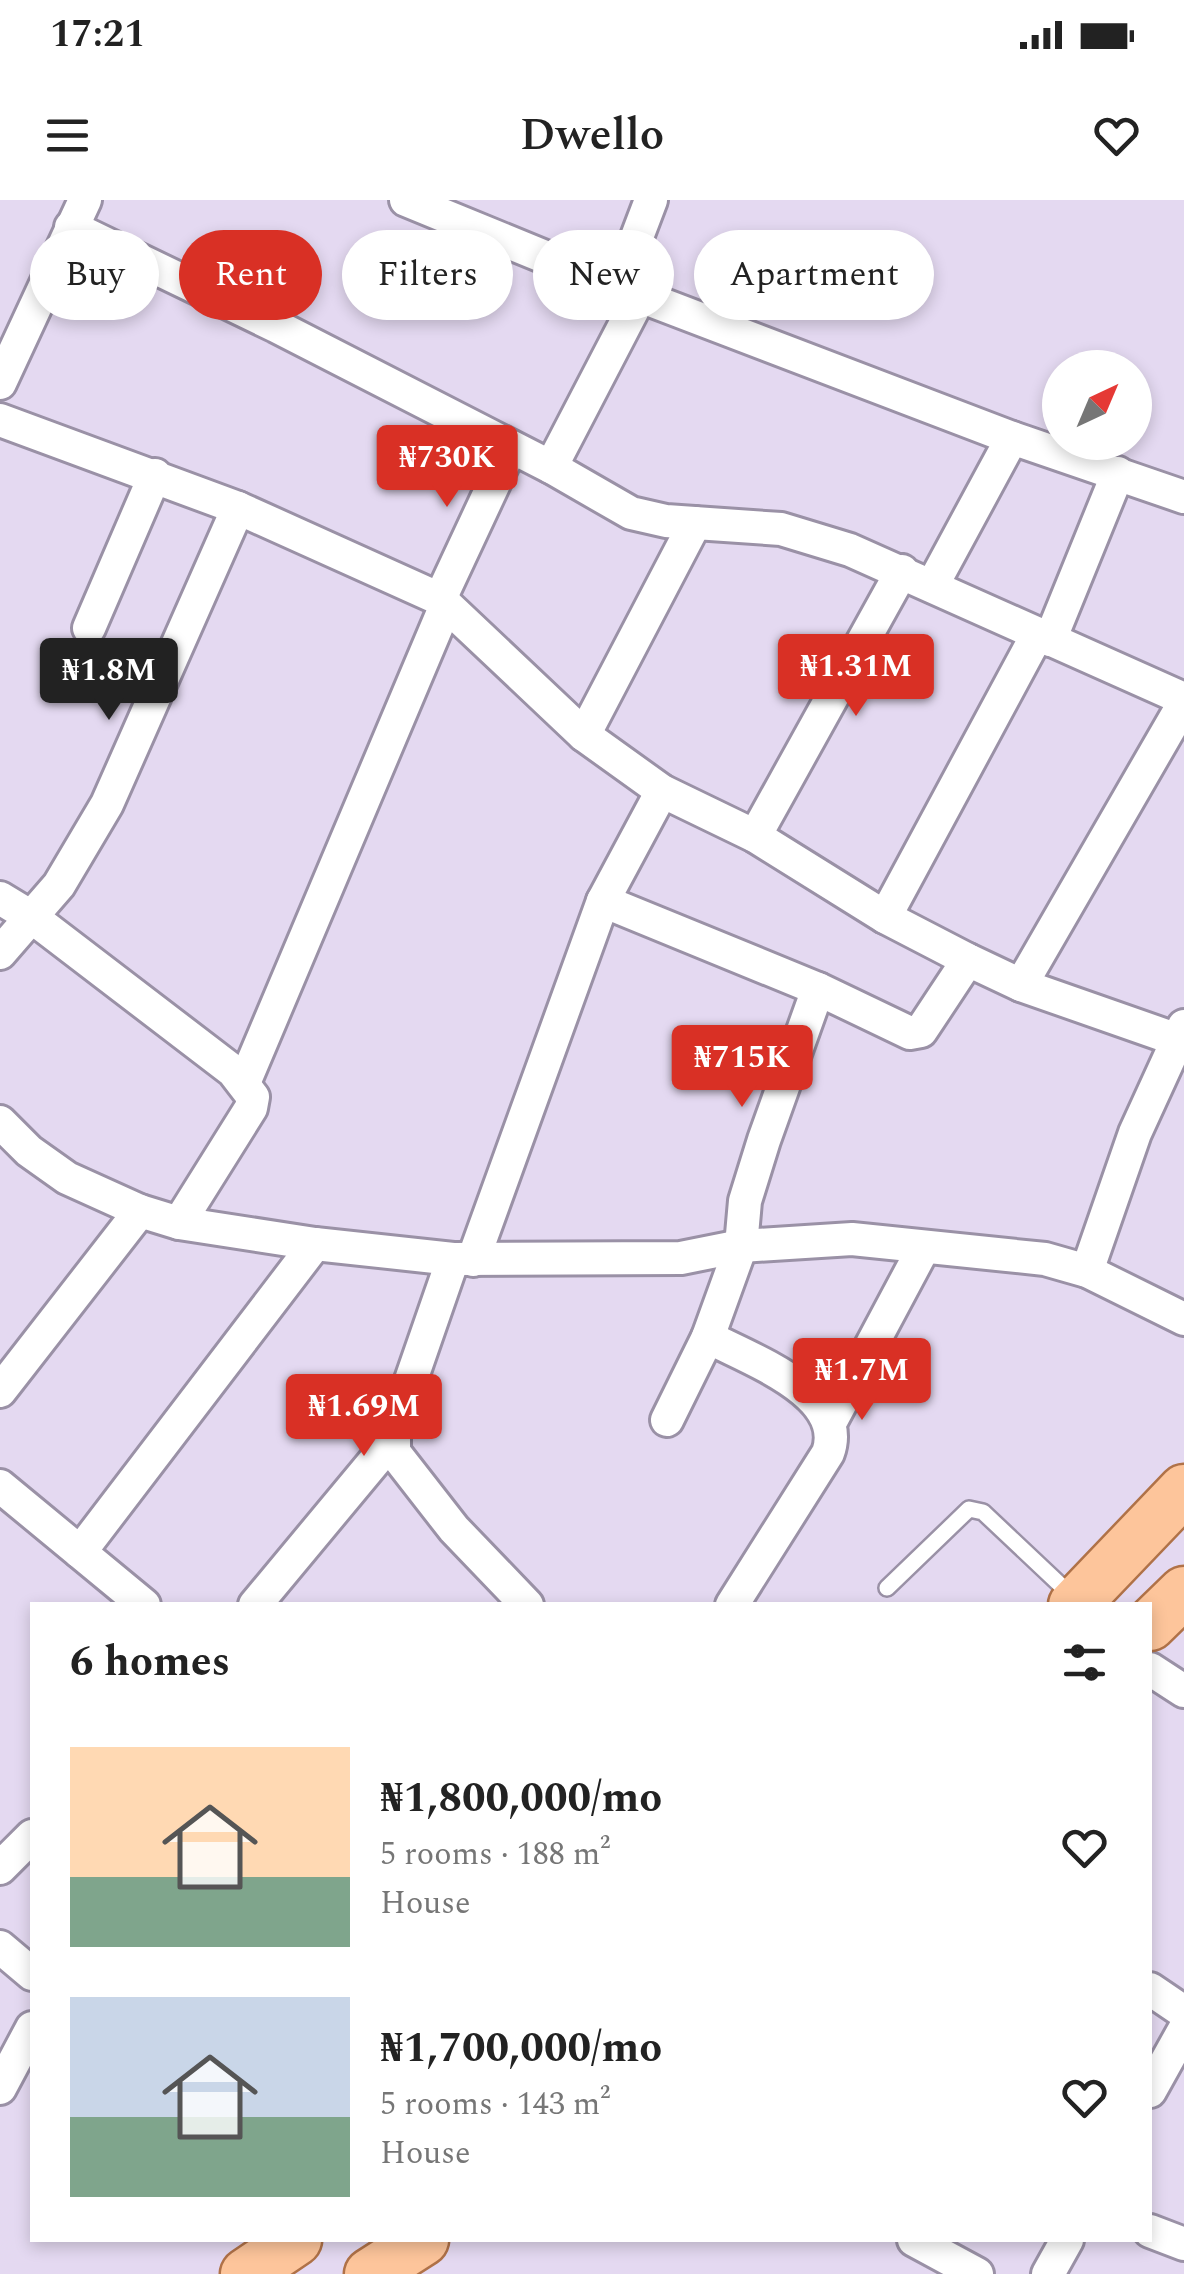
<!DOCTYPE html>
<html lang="en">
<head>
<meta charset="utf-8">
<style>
	body { margin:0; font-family:Spectral,serif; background:#f2f2f2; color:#222; height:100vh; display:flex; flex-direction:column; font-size:38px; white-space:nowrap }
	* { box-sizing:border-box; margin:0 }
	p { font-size:32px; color:#767676 }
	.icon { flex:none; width:55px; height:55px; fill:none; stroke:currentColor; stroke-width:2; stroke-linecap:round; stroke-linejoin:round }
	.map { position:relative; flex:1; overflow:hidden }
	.side { position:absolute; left:30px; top:1402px; width:1122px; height:640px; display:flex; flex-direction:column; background:#fff; border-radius:0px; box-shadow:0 5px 15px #0003 }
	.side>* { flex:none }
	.hud { position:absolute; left:30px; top:30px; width:1125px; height:90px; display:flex; gap:20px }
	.needle { width:65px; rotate:44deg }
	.tools { position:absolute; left:1042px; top:150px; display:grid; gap:20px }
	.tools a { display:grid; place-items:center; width:110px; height:110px; border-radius:50%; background:#fff; box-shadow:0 5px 15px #0003; font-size:50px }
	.price { position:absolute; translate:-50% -85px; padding:0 22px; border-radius:10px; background:#d93025; color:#fff; font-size:32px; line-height:65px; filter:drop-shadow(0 2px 5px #0008) }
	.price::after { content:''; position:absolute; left:50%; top:60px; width:30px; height:22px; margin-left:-15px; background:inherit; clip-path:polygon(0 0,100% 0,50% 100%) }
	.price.on { background:#222; color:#fff }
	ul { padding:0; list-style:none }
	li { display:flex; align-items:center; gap:30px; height:250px; padding:0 40px }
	li span { display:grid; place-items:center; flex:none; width:280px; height:200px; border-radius:0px; color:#555 }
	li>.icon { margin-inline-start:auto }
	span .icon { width:120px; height:120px; fill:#fffc; stroke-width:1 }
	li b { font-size:42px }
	h2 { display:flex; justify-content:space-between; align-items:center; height:120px; padding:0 40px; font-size:42px }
	.tag { padding:0 35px; border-radius:45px; background:#fff; box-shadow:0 5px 15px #0003; font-size:35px; line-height:90px }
	.tag.on { background:#d93025; color:#fff }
	.status { display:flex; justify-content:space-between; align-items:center; height:70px; padding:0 50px; background:#fff; direction:ltr }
	.status svg { height:28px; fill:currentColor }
	header { display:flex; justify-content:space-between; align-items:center; height:130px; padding:0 40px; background:#fff; font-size:45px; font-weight:600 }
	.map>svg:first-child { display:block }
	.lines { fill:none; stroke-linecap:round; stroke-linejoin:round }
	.service-casing { stroke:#9a91a6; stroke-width:20 }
	.minor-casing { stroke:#9a91a6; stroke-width:38 }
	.primary-casing { stroke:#b07248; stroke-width:55 }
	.service { stroke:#fff; stroke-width:15 }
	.minor { stroke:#fff; stroke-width:32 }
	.primary { stroke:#fdc59b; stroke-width:50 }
</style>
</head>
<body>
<div class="status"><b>17:21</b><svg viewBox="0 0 49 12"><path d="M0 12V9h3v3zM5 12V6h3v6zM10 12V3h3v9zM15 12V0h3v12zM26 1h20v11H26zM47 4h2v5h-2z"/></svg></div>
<header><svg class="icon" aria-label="menu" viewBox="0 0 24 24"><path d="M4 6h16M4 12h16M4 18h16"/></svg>Dwello<svg class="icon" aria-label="heart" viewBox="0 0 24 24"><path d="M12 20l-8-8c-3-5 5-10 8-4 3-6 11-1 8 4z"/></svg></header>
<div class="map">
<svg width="1184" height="2074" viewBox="0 0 1184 2074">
	<rect width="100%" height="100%" fill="#e4d9f1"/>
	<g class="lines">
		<g class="service-casing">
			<path id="service" d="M887,1388L969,1309L983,1312L1071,1395"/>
		</g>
		<g class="minor-casing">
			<g id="minor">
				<path d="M406,0L640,96L1012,238L1184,297"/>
				<path d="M71,27L276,126L551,267L631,313L666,321L781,329L850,350L1184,499"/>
				<path d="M618,87L651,0"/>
				<path d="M0,183L85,0"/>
				<path d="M0,220L238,308L440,399L584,535L662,591L755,636L885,717L968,760L1021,785L1175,839"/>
				<path d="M551,267L640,96"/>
				<path d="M932,386L1012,238"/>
				<path d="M440,399L511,247"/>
				<path d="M89,428L155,275"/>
				<path d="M1050,440L1118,273"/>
				<path d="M584,535L695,323"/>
				<path d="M755,636L902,371"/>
				<path d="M0,698L33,718L233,871L253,897L251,908L179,1023"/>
				<path d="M603,701L818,789L910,833L921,831L968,760"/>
				<path d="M885,717L1037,435"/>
				<path d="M0,753L59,685L107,604L238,308"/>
				<path d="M1021,785L1184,503"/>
				<path d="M244,883L446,405"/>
				<path d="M0,922L29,951L67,978L140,1011L179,1023L315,1044L453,1059L681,1058L741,1046L852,1039L1045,1059L1087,1071L1184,1119"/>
				<path d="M453,1059L394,1229V1252L454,1329L527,1405"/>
				<path d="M473,1060L603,701L662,591"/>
				<path d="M1087,1071L1135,933L1184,826"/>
				<path d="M0,1191L140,1011"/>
				<path d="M667,1220L708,1137"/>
				<path d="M830,1223L924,1047"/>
				<path d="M0,1286L144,1405"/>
				<path d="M80,1352L315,1044"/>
				<path d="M255,1405L393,1239"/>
				<path d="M732,1405L828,1253C849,1194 749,1159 708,1137L741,1046L745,1001L764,940L818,789"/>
				<path d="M1150,1469L1184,1491"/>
				<path d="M0,1668L32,1636"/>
				<path d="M0,1747L32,1774"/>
				<path d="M1150,1789L1184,1812"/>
				<path d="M0,1888L32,1828"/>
				<path d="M1150,1891L1184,1830"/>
				<path d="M1150,2031L1184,2044"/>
				<path d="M914,2040L977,2074"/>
				<path d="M1048,2074L1067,2040"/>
			</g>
		</g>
		<g class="primary-casing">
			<g id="primary">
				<path d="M1074,1405L1184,1290"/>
				<path d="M1150,1425L1184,1392"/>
				<path d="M246,2074L296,2040"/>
				<path d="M370,2074L423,2040"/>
			</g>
		</g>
		<use href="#service" class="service"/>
		<use href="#minor" class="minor"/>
		<use href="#primary" class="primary"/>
	</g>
</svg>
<div class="tools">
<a><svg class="needle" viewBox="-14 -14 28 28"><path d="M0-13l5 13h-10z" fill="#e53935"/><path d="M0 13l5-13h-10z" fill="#767676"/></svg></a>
</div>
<b class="price" style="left:447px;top:310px">₦730K</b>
<b class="price" style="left:856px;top:519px">₦1.31M</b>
<b class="price on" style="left:109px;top:523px">₦1.8M</b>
<b class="price" style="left:742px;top:910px">₦715K</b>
<b class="price" style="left:862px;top:1223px">₦1.7M</b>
<b class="price" style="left:364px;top:1259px">₦1.69M</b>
<div class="hud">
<a class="tag">Buy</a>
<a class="tag on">Rent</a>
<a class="tag">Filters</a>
<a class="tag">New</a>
<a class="tag">Apartment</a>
</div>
<section class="side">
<h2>6 homes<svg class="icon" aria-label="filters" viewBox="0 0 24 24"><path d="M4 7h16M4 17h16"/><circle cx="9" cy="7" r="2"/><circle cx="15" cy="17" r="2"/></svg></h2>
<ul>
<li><span style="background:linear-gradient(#ffd9b3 65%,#7fa58c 0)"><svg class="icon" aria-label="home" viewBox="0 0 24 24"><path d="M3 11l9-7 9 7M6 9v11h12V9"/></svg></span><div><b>₦1,800,000/mo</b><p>5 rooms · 188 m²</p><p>House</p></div><svg class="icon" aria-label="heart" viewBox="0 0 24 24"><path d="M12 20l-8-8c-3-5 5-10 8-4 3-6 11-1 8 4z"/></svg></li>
<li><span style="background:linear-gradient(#c9d6e8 60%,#7fa58c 0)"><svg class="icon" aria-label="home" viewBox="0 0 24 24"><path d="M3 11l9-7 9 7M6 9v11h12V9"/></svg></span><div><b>₦1,700,000/mo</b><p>5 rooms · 143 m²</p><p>House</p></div><svg class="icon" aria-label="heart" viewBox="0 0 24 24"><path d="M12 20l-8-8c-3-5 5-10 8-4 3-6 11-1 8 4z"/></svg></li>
</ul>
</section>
</div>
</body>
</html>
